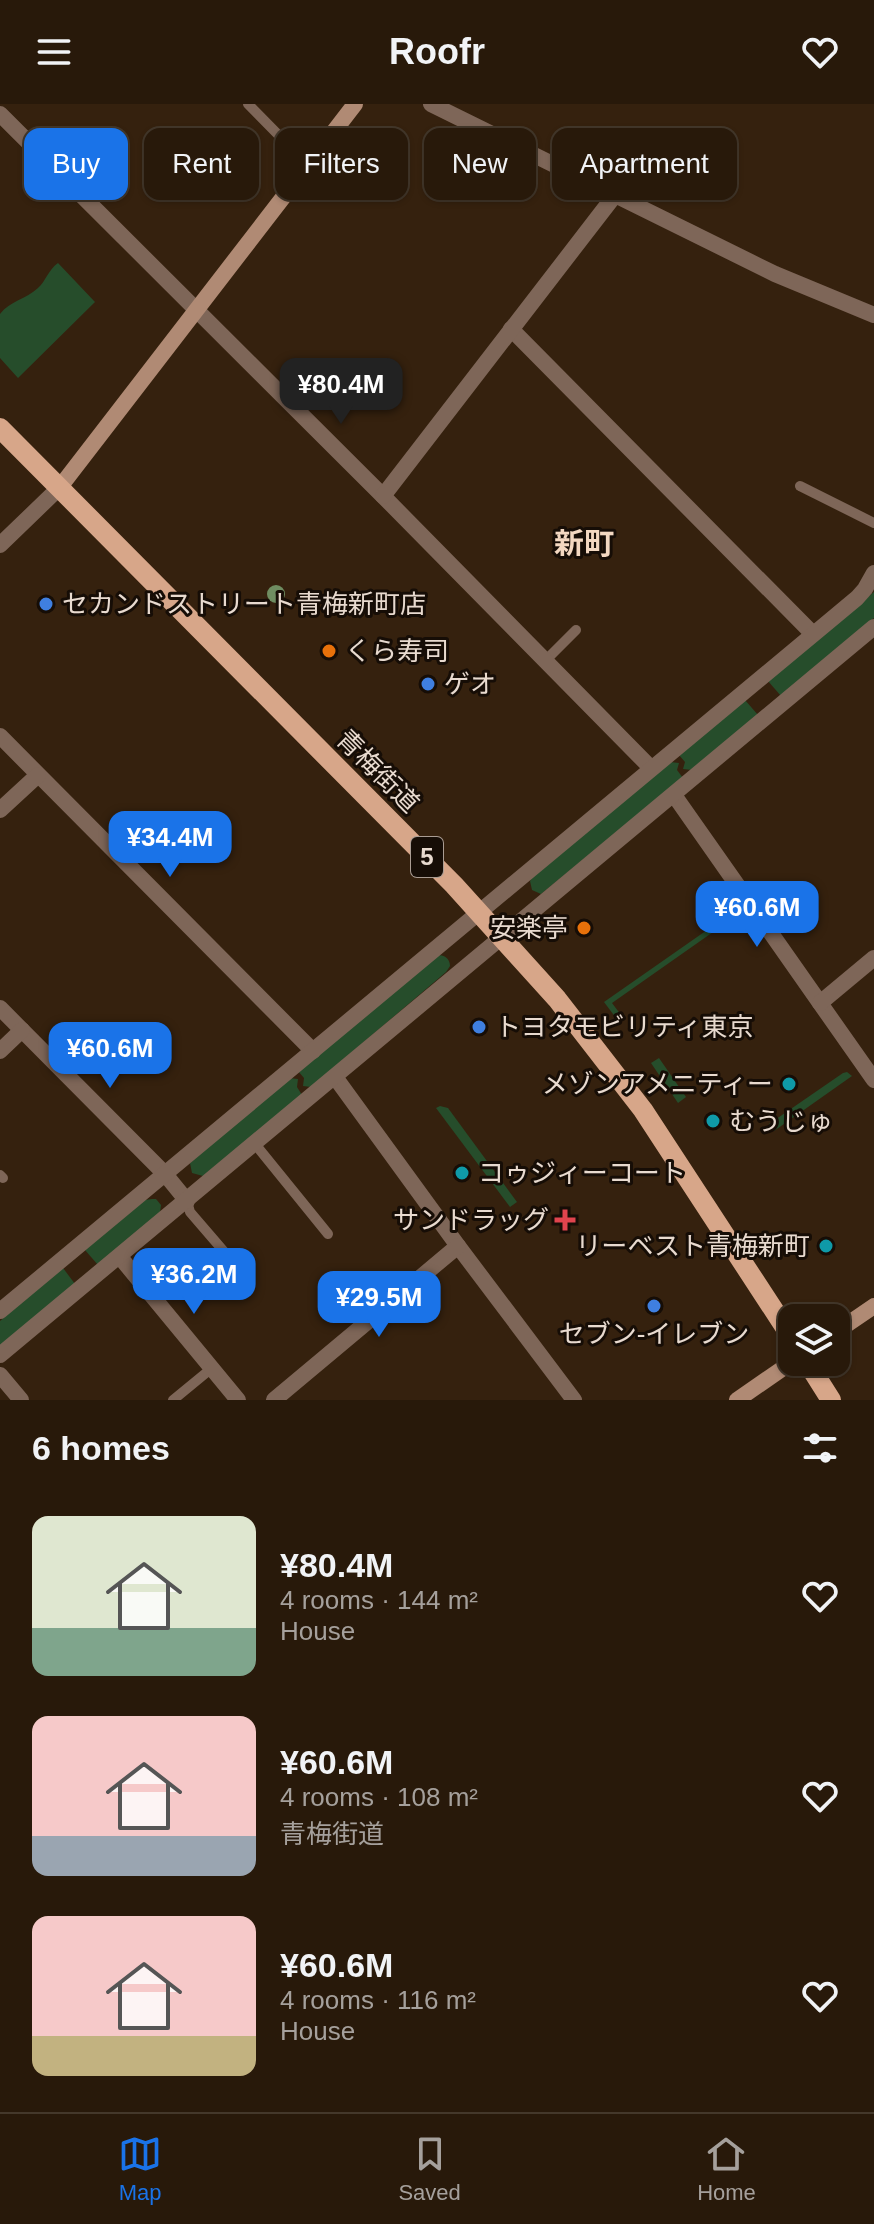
<!DOCTYPE html>
<html lang="en">
<head>
<meta charset="utf-8">
<style>
	body { margin:0; font-family:Arial,"Noto Sans JP",sans-serif; background:#342618; color:#f1f3f6; height:100vh; display:flex; flex-direction:column; font-size:30px; white-space:nowrap }
	* { box-sizing:border-box; margin:0 }
	p { font-size:26px; color:#a5a09c }
	.icon { flex:none; width:44px; height:44px; fill:none; stroke:currentColor; stroke-width:2; stroke-linecap:round; stroke-linejoin:round }
	.map { position:relative; height:1296px; overflow:hidden }
	.side { display:flex; flex-direction:column; background:#28190a; flex:1 }
	.side>* { flex:none }
	.banner { position:absolute; left:24px; top:24px; width:826px; height:72px; display:flex; gap:16px }
	.buttons { position:absolute; left:778px; top:1200px; display:grid; gap:16px }
	.buttons a { display:grid; place-items:center; width:72px; height:72px; border-radius:16px; background:#28190a; box-shadow:0 2px 6px #0004,0 0 0 2px #44382b; font-size:40px }
	.price { position:absolute; translate:-50% -68px; padding:0 18px; border-radius:16px; background:#1a73e8; color:#fff; font-size:26px; line-height:52px; filter:drop-shadow(0 2px 4px #0008) }
	.price::after { content:''; position:absolute; left:50%; top:48px; width:24px; height:18px; margin-left:-12px; background:inherit; clip-path:polygon(0 0,100% 0,50% 100%) }
	.price.on { background:#222; color:#fff }
	ul { padding:0; list-style:none }
	li { display:flex; align-items:center; gap:24px; height:200px; padding:0 32px }
	li span { display:grid; place-items:center; flex:none; width:224px; height:160px; border-radius:16px; color:#555 }
	li>.icon { margin-inline-start:auto }
	span .icon { width:96px; height:96px; fill:#fffc; stroke-width:1 }
	li b { font-size:34px }
	h2 { display:flex; justify-content:space-between; align-items:center; height:96px; padding:0 32px; font-size:34px }
	.chip { padding:0 28px; border-radius:16px; background:#28190a; box-shadow:0 2px 6px #0004,0 0 0 2px #44382b; font-size:28px; line-height:72px }
	.chip.on { background:#1a73e8; color:#fff }
	header { display:flex; justify-content:space-between; align-items:center; height:104px; padding:0 32px; background:#28190a; font-size:36px; font-weight:700 }
	.tab-bar { display:flex; justify-content:space-around; align-items:center; height:112px; border-top:2px solid #44382b; background:#28190a; font-size:22px; color:#a5a09c }
	.tab-bar a { display:grid; justify-items:center; gap:4px }
	.tab-bar .on { color:#1a73e8 }
	.map>svg:first-child { display:block }
	.green { fill:#264d2b }
	.lines { fill:none; stroke-linecap:round; stroke-linejoin:round }
	.lane { stroke:#7e6658; stroke-width:10 }
	.street { stroke:#7e6658; stroke-width:16 }
	.secondary { stroke:#b08a74; stroke-width:16 }
	.primary { stroke:#d7a689; stroke-width:20 }
	.tree { fill:#6f8d61 }
	.shop-dot { fill:#3f7fe0; stroke:#160d06; stroke-width:3 }
	.food-dot { fill:#e8710a; stroke:#160d06; stroke-width:3 }
	.culture-dot { fill:#0f9aa8; stroke:#160d06; stroke-width:3 }
	.health-dot { fill:#e0444e; stroke:#160d06; stroke-width:3 }
	.labels { text-anchor:middle; stroke-width:6; stroke-linejoin:round; paint-order:stroke }
	.shield { fill:#160d06; stroke:#a99c93; stroke-width:2 }
	.shield-label { font-size:24px; font-weight:bold; fill:#e8dacf }
	.poi-label { font-size:26px; fill:#e8dacf; stroke:#160d06; text-anchor:start }
	.street-label { font-size:26px; fill:#e8dacf; stroke:#160d06 }
	.quarter-label { font-size:30px; font-weight:bold; fill:#f3d8c1; stroke:#160d06 }
</style>
</head>
<body>
<header><svg class="icon" aria-label="menu" viewBox="0 0 24 24"><path d="M4 6h16M4 12h16M4 18h16"/></svg>Roofr<svg class="icon" aria-label="heart" viewBox="0 0 24 24"><path d="M12 20l-8-8c-3-5 5-10 8-4 3-6 11-1 8 4z"/></svg></header>
<div class="map">
<svg width="874" height="1296" viewBox="0 0 874 1296">
	<rect width="100%" height="100%" fill="#35210e"/>
	<g class="green">
		<path d="M58,159L95,198L18,274L0,254V210C10,197 26,195 38,184C46,177 48,166 58,159Z"/>
		<path d="M874,488V514L781,592L768,577Z"/>
		<path d="M745,596L758,611L692,666L683,665L685,658L679,651Z"/>
		<path d="M670,658L679,659L677,666L683,674L541,790L532,786L530,777L532,774Z"/>
		<path d="M740,803L743,807L612,899L624,915L619,918L604,898Z"/>
		<path d="M437,851C444,851 450,854 450,862L446,868L311,983L303,982L304,974L298,967Z"/>
		<path d="M659,954L686,993L678,999L651,959Z"/>
		<path d="M847,968L852,972L774,1027L769,1020L843,969Z"/>
		<path d="M289,974L298,975L297,983L302,991L203,1072L192,1069L190,1059Z"/>
		<path d="M440,1002L448,1004L517,1098L510,1103L436,1004Z"/>
		<path d="M152,1095H156L161,1101L160,1109L98,1161L85,1146L145,1096Z"/>
		<path d="M63,1164L75,1180L0,1242V1217Z"/>
	</g>
	<g class="lines">
		<g class="lane">
			<path d="M248,0L308,61"/>
			<path d="M445,57L470,19"/>
			<path d="M800,382L874,419"/>
			<path d="M545,557L576,526"/>
			<path d="M255,1040L328,1130"/>
			<path d="M0,1071L3,1074"/>
			<path d="M187,1097L190,1108L233,1158"/>
			<path d="M173,1296L212,1264"/>
		</g>
		<g class="street">
			<path d="M431,0L775,170L874,211"/>
			<path d="M0,10L383,392L651,664"/>
			<path d="M511,225L813,530"/>
			<path d="M383,392L615,91"/>
			<path d="M0,441L60,383"/>
			<path d="M0,632L313,947"/>
			<path d="M674,691L874,976"/>
			<path d="M0,706L38,671"/>
			<path d="M820,899L874,854"/>
			<path d="M0,904L165,1070L187,1097"/>
			<path d="M0,947L22,926"/>
			<path d="M335,973L458,1142L574,1296"/>
			<path d="M120,1153L238,1296"/>
			<path d="M0,1207L857,494L865,485L874,469"/>
			<path d="M0,1251L874,523"/>
			<path d="M0,1271L21,1296"/>
			<path d="M274,1296L458,1142"/>
		</g>
		<g class="secondary">
			<path d="M60,383L355,0"/>
			<path d="M836,1228L874,1202"/>
			<path d="M737,1296L792,1258"/>
		</g>
		<g class="primary">
			<path d="M0,324L454,781L557,895L643,1006L792,1234"/>
			<path d="M807,1258L831,1296"/>
		</g>
	</g>
	<circle class="tree" cx="276" cy="490" r="9"/>
	<g class="shop-dot">
		<circle cx="46" cy="500" r="8"/>
		<circle cx="428" cy="580" r="8"/>
		<circle cx="479" cy="923" r="8"/>
		<circle cx="654" cy="1202" r="8"/>
	</g>
	<g class="food-dot">
		<circle cx="329" cy="547" r="8"/>
		<circle cx="584" cy="824" r="8"/>
	</g>
	<g class="culture-dot">
		<circle cx="789" cy="980" r="8"/>
		<circle cx="713" cy="1017" r="8"/>
		<circle cx="462" cy="1069" r="8"/>
		<circle cx="826" cy="1142" r="8"/>
	</g>
	<path class="health-dot" d="M561 1104h8v8h8v8h-8v8h-8v-8h-8v-8h8z"/>
	<g class="labels">
		<rect class="shield" x="411" y="733" width="32" height="40" rx="6"/>
		<g class="shield-label">
			<text x="427" y="761">5</text>
		</g>
		<g class="poi-label">
			<text x="62" y="509">セカンドストリート青梅新町店</text>
			<text x="345" y="556">くら寿司</text>
			<text x="444" y="589">ゲオ</text>
			<text x="568" y="833" text-anchor="end">安楽亭</text>
			<text x="495" y="932">トヨタモビリティ東京</text>
			<text x="773" y="989" text-anchor="end">メゾンアメニティー</text>
			<text x="729" y="1026">むうじゅ</text>
			<text x="478" y="1078">コゥジィーコート</text>
			<text x="549" y="1125" text-anchor="end">サンドラッグ</text>
			<text x="810" y="1151" text-anchor="end">リーベスト青梅新町</text>
			<text x="654" y="1239" text-anchor="middle">セブン-イレブン</text>
		</g>
		<g class="street-label">
			<text transform="translate(378 667) rotate(45)" y="9">青梅街道</text>
		</g>
		<g class="quarter-label">
			<text x="584" y="450">新町</text>
		</g>
	</g>
</svg>
<div class="buttons">
<a><svg class="icon" aria-label="layers" viewBox="0 0 24 24"><path d="M12 4l9 5-9 5-9-5zM3 14l9 5 9-5"/></svg></a>
</div>
<b class="price on" style="left:341px;top:322px">¥80.4M</b>
<b class="price" style="left:170px;top:775px">¥34.4M</b>
<b class="price" style="left:757px;top:845px">¥60.6M</b>
<b class="price" style="left:110px;top:986px">¥60.6M</b>
<b class="price" style="left:194px;top:1212px">¥36.2M</b>
<b class="price" style="left:379px;top:1235px">¥29.5M</b>
<div class="banner">
<a class="chip on">Buy</a>
<a class="chip">Rent</a>
<a class="chip">Filters</a>
<a class="chip">New</a>
<a class="chip">Apartment</a>
</div>
</div>
<section class="side">
<h2>6 homes<svg class="icon" aria-label="filters" viewBox="0 0 24 24"><path d="M4 7h16M4 17h16"/><circle cx="9" cy="7" r="2"/><circle cx="15" cy="17" r="2"/></svg></h2>
<ul>
<li><span style="background:linear-gradient(#dfe7d0 70%,#7fa58c 0)"><svg class="icon" aria-label="home" viewBox="0 0 24 24"><path d="M3 11l9-7 9 7M6 9v11h12V9"/></svg></span><div><b>¥80.4M</b><p>4 rooms · 144 m²</p><p>House</p></div><svg class="icon" aria-label="heart" viewBox="0 0 24 24"><path d="M12 20l-8-8c-3-5 5-10 8-4 3-6 11-1 8 4z"/></svg></li>
<li><span style="background:linear-gradient(#f6c9c9 75%,#9aa5b1 0)"><svg class="icon" aria-label="home" viewBox="0 0 24 24"><path d="M3 11l9-7 9 7M6 9v11h12V9"/></svg></span><div><b>¥60.6M</b><p>4 rooms · 108 m²</p><p>青梅街道</p></div><svg class="icon" aria-label="heart" viewBox="0 0 24 24"><path d="M12 20l-8-8c-3-5 5-10 8-4 3-6 11-1 8 4z"/></svg></li>
<li><span style="background:linear-gradient(#f6c9c9 75%,#c2b280 0)"><svg class="icon" aria-label="home" viewBox="0 0 24 24"><path d="M3 11l9-7 9 7M6 9v11h12V9"/></svg></span><div><b>¥60.6M</b><p>4 rooms · 116 m²</p><p>House</p></div><svg class="icon" aria-label="heart" viewBox="0 0 24 24"><path d="M12 20l-8-8c-3-5 5-10 8-4 3-6 11-1 8 4z"/></svg></li>
</ul>
</section>
<nav class="tab-bar">
<a class="on"><svg class="icon" aria-label="map" viewBox="0 0 24 24"><path d="M3 6l6-2 6 2 6-2v14l-6 2-6-2-6 2zM9 4v14M15 6v14"/></svg>Map</a>
<a><svg class="icon" aria-label="saved" viewBox="0 0 24 24"><path d="M7 4h10v16l-5-4-5 4z"/></svg>Saved</a>
<a><svg class="icon" aria-label="home" viewBox="0 0 24 24"><path d="M3 11l9-7 9 7M6 9v11h12V9"/></svg>Home</a>
</nav>
</body>
</html>
